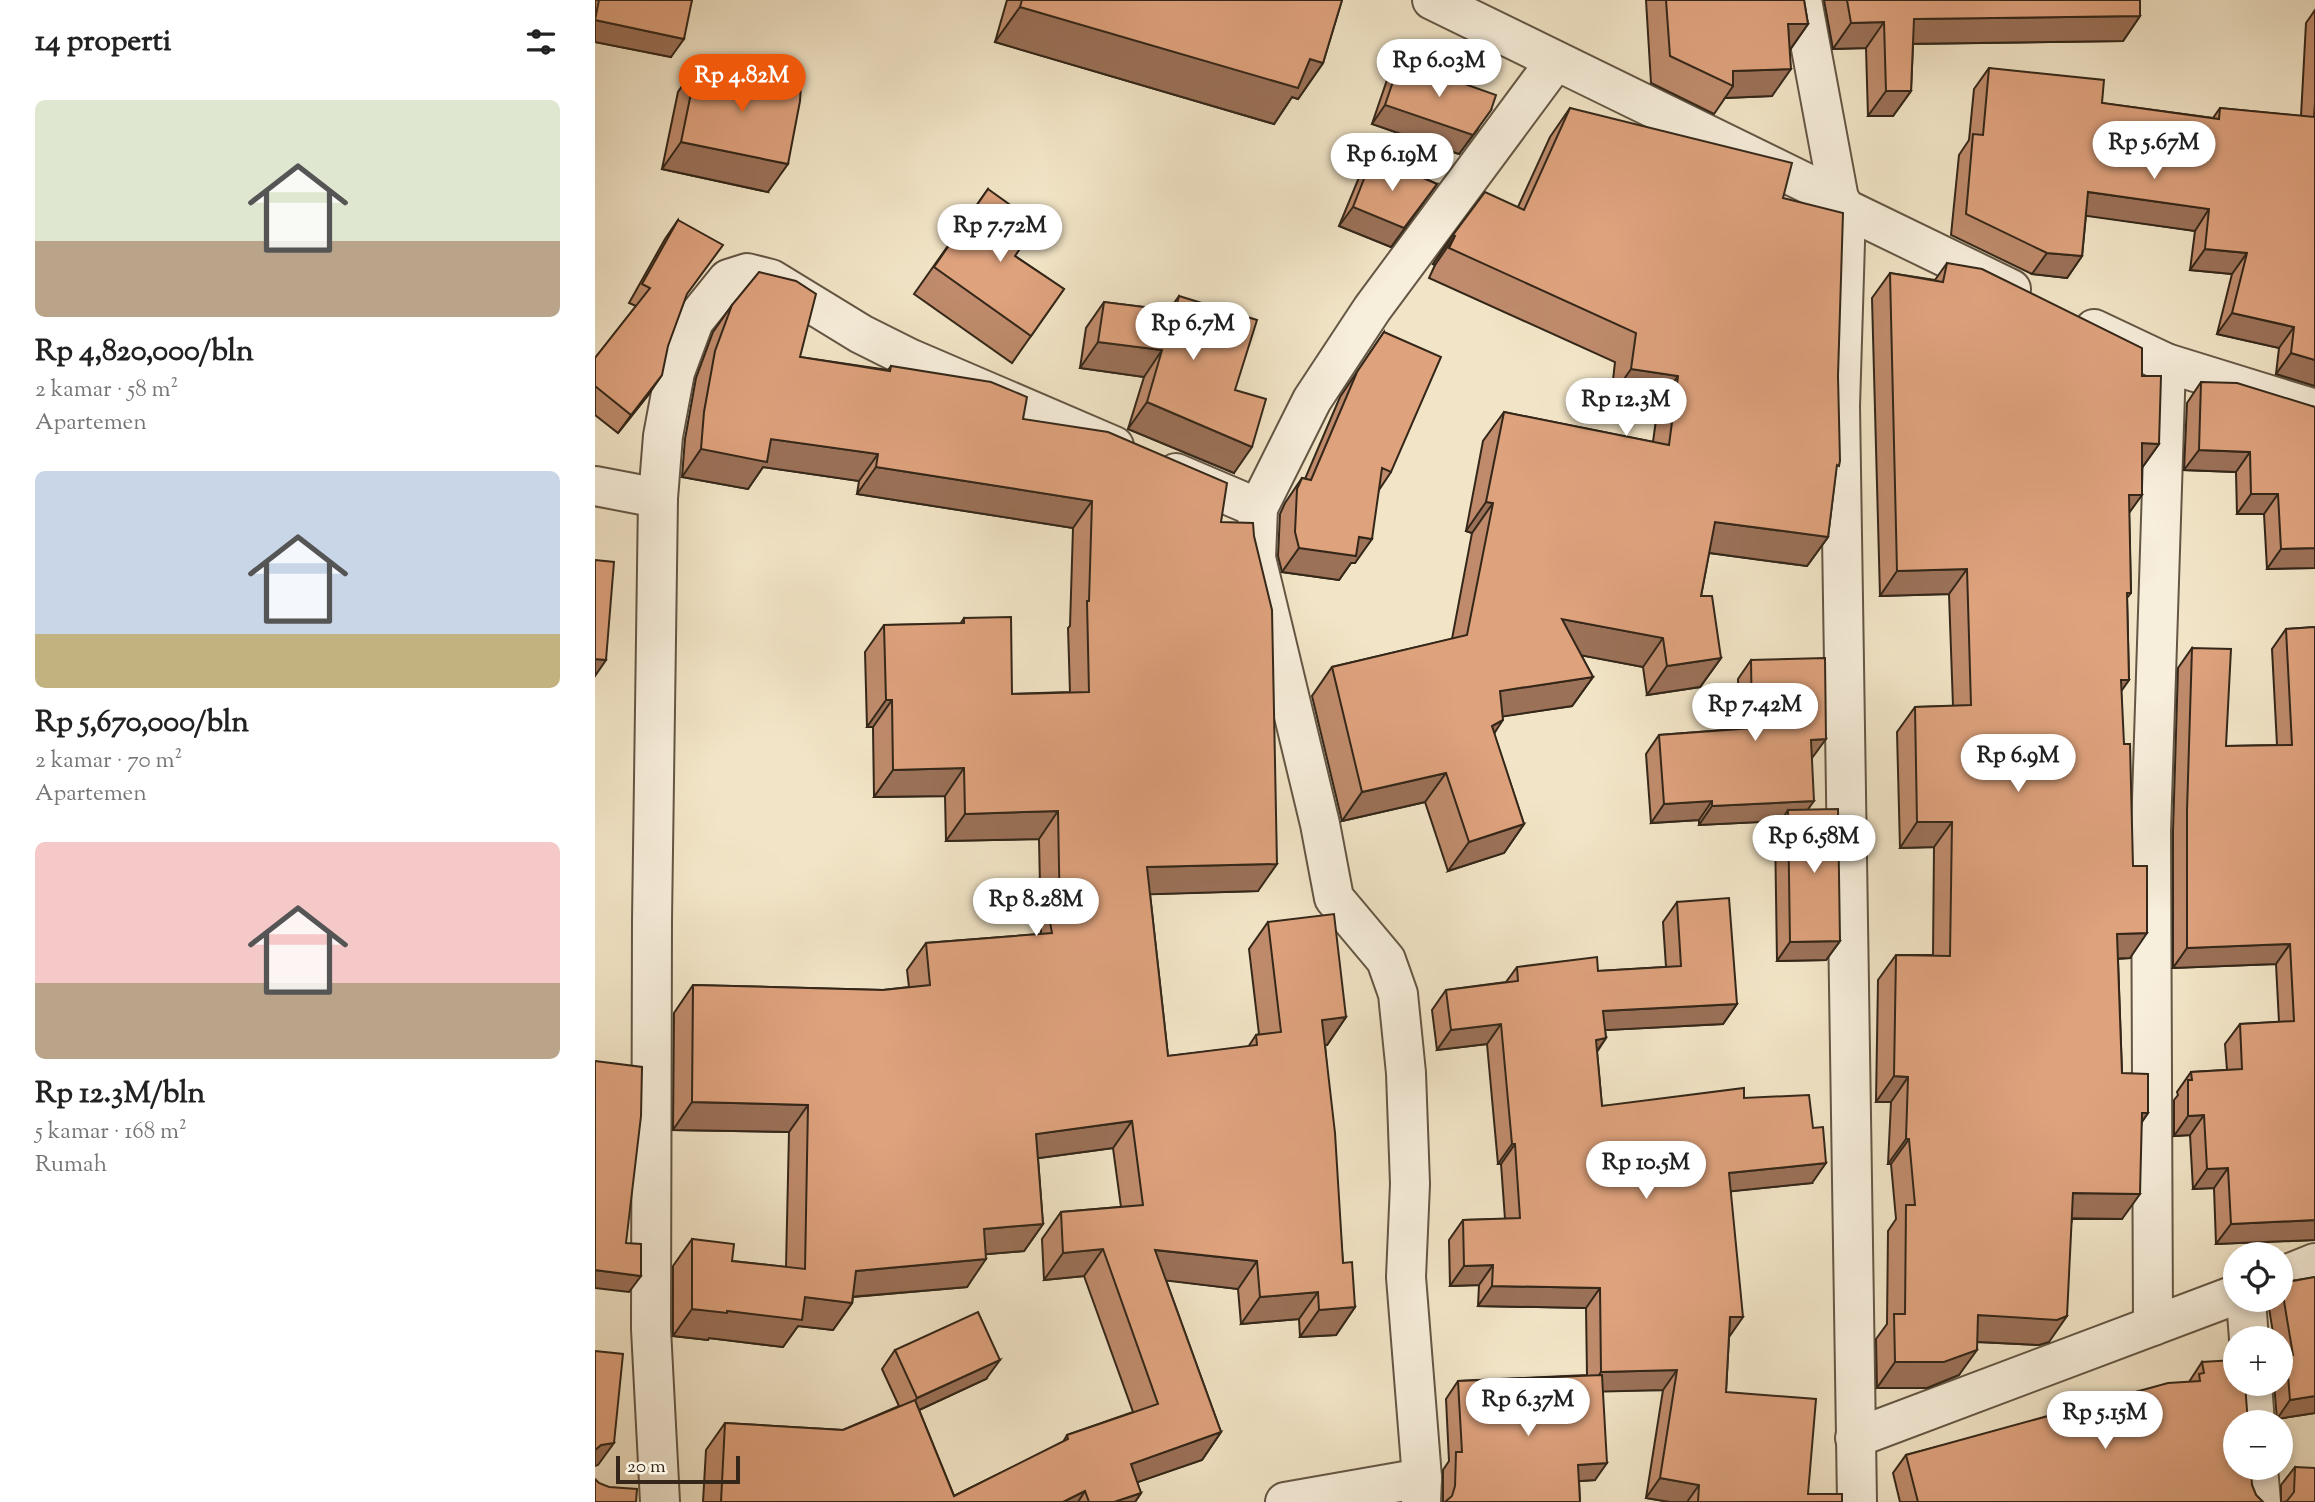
<!DOCTYPE html>
<html lang="id">
<head>
<meta charset="utf-8">
<style>
	body { margin:0; font-family:"Sorts Mill Goudy",serif; background:#f2f2f2; color:#222; height:100vh; display:flex; flex-direction:column; font-size:26px; white-space:nowrap }
	* { box-sizing:border-box; margin:0 }
	p { font-size:23px; color:#767676 }
	.icon { flex:none; width:38px; height:38px; fill:none; stroke:currentColor; stroke-width:2; stroke-linecap:round; stroke-linejoin:round }
	.map { position:relative; flex:1; overflow:hidden }
	.drawer { display:flex; flex-direction:column; background:#fff; width:595px }
	.drawer>* { flex:none }
	.tools { position:absolute; left:1628px; top:1242px; display:grid; gap:14px }
	.tools a { display:grid; place-items:center; width:70px; height:70px; border-radius:50%; background:#fff; box-shadow:0 4px 10px #0003; font-size:35px }
	.scale { position:absolute; left:21px; bottom:18px; width:124px; box-sizing:border-box; padding-left:7px; border:4px solid #342719; border-top:0; font-size:19px; line-height:24px; white-space:nowrap; color:#342719; -webkit-text-stroke:5px #f7eedb; paint-order:stroke }
	.price { position:absolute; translate:-50% -60px; padding:0 16px; border-radius:24px; background:#fff; color:#222; font-size:23px; line-height:46px; filter:drop-shadow(0 2px 4px #0008) }
	.price::after { content:''; position:absolute; left:50%; top:42px; width:21px; height:16px; margin-left:-10px; background:inherit; clip-path:polygon(0 0,100% 0,50% 100%) }
	.price.current { background:#ea580c; color:#fff }
	ul { padding:0; list-style:none }
	li { display:grid; align-content:center; gap:14px; height:371px; padding:0 35px }
	li span { display:grid; place-items:center; height:217px; border-radius:10px; color:#555 }
	li>.icon { margin-inline-start:auto }
	span .icon { width:126px; height:126px; fill:#fffc; stroke-width:1 }
	li b { font-size:30px }
	h2 { display:flex; justify-content:space-between; align-items:center; height:84px; padding:0 35px; font-size:30px }
	main { display:flex; flex:1; min-height:0 }
	.map>svg:first-child { display:block }
	.lines { fill:none; stroke-linecap:round; stroke-linejoin:round }
	.minor-casing { stroke:#645644; stroke-width:42 }
	.minor { stroke:#f7eedb; stroke-width:38 }
	.wall { fill:#bf8b6c; stroke:#342719; stroke-width:2 }
	.shaded-wall { fill:#9b7158; stroke:#342719; stroke-width:2 }
	.building { fill:#dea27d; stroke:#342719; stroke-width:2 }
</style>
</head>
<body>
<main>
<section class="drawer">
<h2>14 properti<svg class="icon" aria-label="filters" viewBox="0 0 24 24"><path d="M4 7h16M4 17h16"/><circle cx="9" cy="7" r="2"/><circle cx="15" cy="17" r="2"/></svg></h2>
<ul>
<li><span style="background:linear-gradient(#dfe7d0 65%,#b9a48a 0)"><svg class="icon" aria-label="home" viewBox="0 0 24 24"><path d="M3 11l9-7 9 7M6 9v11h12V9"/></svg></span><div><b>Rp 4,820,000/bln</b><p>2 kamar · 58 m²</p><p>Apartemen</p></div></li>
<li><span style="background:linear-gradient(#c9d6e8 75%,#c2b280 0)"><svg class="icon" aria-label="home" viewBox="0 0 24 24"><path d="M3 11l9-7 9 7M6 9v11h12V9"/></svg></span><div><b>Rp 5,670,000/bln</b><p>2 kamar · 70 m²</p><p>Apartemen</p></div></li>
<li><span style="background:linear-gradient(#f6c9c9 65%,#b9a48a 0)"><svg class="icon" aria-label="home" viewBox="0 0 24 24"><path d="M3 11l9-7 9 7M6 9v11h12V9"/></svg></span><div><b>Rp 12.3M/bln</b><p>5 kamar · 168 m²</p><p>Rumah</p></div></li>
</ul>
</section>
<div class="map">
<svg width="1720" height="1502" viewBox="0 0 1720 1502">
	<rect width="100%" height="100%" fill="#f2e5c7"/>
	<filter id="stains"><feTurbulence type="fractalNoise" baseFrequency=".00286" numOctaves="4"/><feColorMatrix values="0 0 0 0 .2 0 0 0 0 .09 0 0 0 0 .02 0 0 0 .5 -.17"/></filter>
	<radialGradient id="worn" r=".72"><stop offset=".6" stop-color="#630" stop-opacity="0"/><stop offset="1" stop-color="#630" stop-opacity=".3"/></radialGradient>
	<g class="lines">
		<g class="minor-casing">
			<g id="minor">
				<path d="M837,0L1244,199L1251,209L1416,289"/>
				<path d="M1207,0L1244,199"/>
				<path d="M1251,209L1245,406L1262,1502"/>
				<path d="M1499,329L1571,363L1720,409"/>
				<path d="M581,473L663,508"/>
				<path d="M0,486L63,498"/>
				<path d="M1685,1277L1720,1263"/>
				<path d="M1651,1300L1654,1339"/>
				<path d="M1558,1326L1556,831L1571,363"/>
				<path d="M1657,1384L1660,1423"/>
				<path d="M1260,1438L1640,1295"/>
				<path d="M1663,1468L1666,1502"/>
				<path d="M65,1502L56,1329L57,921L63,498L68,436L80,372L99,321L133,279L152,273L176,279L266,334L314,358L519,446"/>
				<path d="M690,1502L827,1478"/>
				<path d="M826,1502L827,1478L811,1277L815,1184L811,1073L803,994L791,960L739,898L725,824L661,558L663,508L717,400L777,309L960,62"/>
			</g>
		</g>
		<use href="#minor" class="minor"/>
	</g>
	<g class="wall">
		<path d="M0,0H97L76,57L0,42Z"/>
		<path d="M412,0H747L728,63L703,99L697,97L679,124L400,42Z"/>
		<path d="M1051,0H1209L1213,24L1195,50L1177,96L1130,98L1119,114L1056,83Z"/>
		<path d="M1229,0H1545V16L1528,41L1318,44L1316,91L1298,116H1273L1271,48L1238,49Z"/>
		<path d="M1720,10V386L1681,374L1684,348L1622,334L1637,274L1595,270L1600,231L1491,215L1487,256L1472,278L1437,274L1356,235L1364,155L1374,140L1379,89L1394,68L1507,103L1618,118L1625,108L1706,116L1711,23Z"/>
		<path d="M805,61L883,129L864,154L777,124L792,80Z"/>
		<path d="M102,64L173,192L67,169L83,92Z"/>
		<path d="M975,108L1188,198L1241,470L1233,537L1212,566L1114,553L1106,596L1126,658L1105,687L1052,695L1048,667L986,655L998,677L977,706L908,716L899,734L929,824L909,853L853,871L830,802L747,821L717,696L737,667L857,639L877,533L871,531L888,441L909,412L1058,442L1063,405L1016,398L1020,362L834,278L840,265L838,264L858,235L923,207L955,137Z"/>
		<path d="M778,156L842,184L796,247L744,226L765,175Z"/>
		<path d="M393,189L420,256L469,289L417,363L319,294Z"/>
		<path d="M83,220L91,296L54,394L23,433L0,415V358L41,306L34,303L70,239Z"/>
		<path d="M1352,263L1547,376L1564,444L1547,468L1534,513L1536,593L1532,598L1534,680L1526,690L1535,958L1523,959L1527,1073L1553,1113L1547,1122L1527,1219H1477L1454,1342L1444,1345L1382,1342L1364,1375L1332,1388H1282L1281,1339L1292,1324L1293,1231L1301,1219L1296,1164H1293L1296,1102H1281L1283,980L1301,955H1338L1339,847L1305,848L1302,732L1320,707L1358,706L1354,594L1285,596L1277,298L1295,273L1340,280Z"/>
		<path d="M584,296L640,390L639,473L533,429L549,377L485,368L491,328L509,302L574,310Z"/>
		<path d="M137,305L205,357L293,370L296,366L428,419L626,522L663,891L555,894L573,1056L653,1047L661,1035L664,1034L654,949L673,922L751,1017L732,1045H730L748,1263L760,1307L741,1335L705,1337L704,1319L646,1324L643,1289L571,1280L626,1432L607,1460L542,1482L546,1493L540,1502H108L111,1450L130,1423L248,1430L304,1406L287,1369L300,1350L391,1379L324,1410L359,1496L468,1442L472,1435L538,1412L489,1276L449,1280L447,1239L466,1212L526,1207L518,1148L443,1158L448,1224L429,1251L391,1254L372,1287L258,1297L257,1303L238,1330L203,1326L188,1347L114,1338L113,1340L78,1336V1266L97,1239L137,1261L191,1267L194,1132L78,1130L79,1013L98,985L288,990L314,987L312,970L331,943L446,934L444,839L351,841L350,796L279,797L278,727H272L270,652L289,625L365,624L369,618L417,694L475,692L473,628L475,626L478,528L262,494L264,481L168,467L153,489L87,477L90,439L101,378L118,332Z"/>
		<path d="M789,332L796,472L784,490L760,563H756L744,580L687,572L683,556L685,514L690,503L707,478L710,479L745,397Z"/>
		<path d="M1606,382L1720,407V568L1672,569L1669,514H1642L1641,472L1589,470L1592,403Z"/>
		<path d="M1720,627V1240L1621,1244L1619,1188L1598,1189L1595,1135L1579,1136V1100L1583,1095L1582,1092L1596,1072L1632,1070L1630,1044L1645,1024L1684,1022L1681,964L1578,968V831L1583,668L1597,648L1631,746L1682,745L1677,649L1691,629Z"/>
		<path d="M1156,660L1217,758L1213,810L1245,941L1231,960L1182,961L1180,829L1186,821L1104,825V820L1056,823L1051,754L1064,735L1144,729L1143,679Z"/>
		<path d="M1082,902L1142,1004L1128,1024L1010,1030L1011,1038L1002,1052L1007,1106L1149,1098L1217,1183L1136,1191L1134,1337L1131,1392L1213,1494L1247,1502H1075L1051,1498L1068,1390L1008,1391L1000,1480L984,1481L985,1502H848V1470L854,1461L851,1399L863,1381L992,1375L991,1308L883,1306L884,1285L855,1286L854,1240L868,1220L910,1219L906,1164H903L892,1044L842,1050L837,1010L851,990L911,982L922,967L1003,971L1071,967L1068,922Z"/>
		<path d="M1720,1277V1413L1682,1419L1679,1384H1685V1339H1679L1673,1302L1674,1300H1685V1284L1686,1283Z"/>
		<path d="M1607,1362L1661,1495L1668,1502H1305L1298,1473L1311,1455L1594,1382Z"/>
		<path d="M1700,1467L1720,1502H1686V1485Z"/>
	</g>
	<g class="shaded-wall">
		<path d="M425,7L715,59L728,63L703,99L697,97L679,124L400,42Z"/>
		<path d="M1545,16L1528,41L1302,44L1319,19Z"/>
		<path d="M0,20L89,39L76,57L0,42Z"/>
		<path d="M1289,22L1271,48L1238,49L1256,23Z"/>
		<path d="M1193,24H1213L1194,51Z"/>
		<path d="M1196,69L1177,96L1130,98L1138,86V71Z"/>
		<path d="M1291,91H1316L1298,116H1273Z"/>
		<path d="M790,105L896,110L864,154L777,124Z"/>
		<path d="M86,142L193,164L173,192L67,169Z"/>
		<path d="M842,184L796,247L744,226L758,207Z"/>
		<path d="M1493,192L1614,209L1600,231L1478,214Z"/>
		<path d="M858,235L860,236L840,265L838,264Z"/>
		<path d="M1610,249L1652,253L1637,274L1595,270Z"/>
		<path d="M1452,253L1487,256L1472,278L1437,274Z"/>
		<path d="M1637,313L1699,327L1684,348L1622,334Z"/>
		<path d="M503,342L567,350L549,377L485,368Z"/>
		<path d="M1696,353L1720,360V386L1681,374Z"/>
		<path d="M1036,369L1083,376L1063,405L1016,398Z"/>
		<path d="M67,375L54,394L23,433L36,415Z"/>
		<path d="M552,402L657,447L639,473L533,429Z"/>
		<path d="M176,439L283,454L264,481L168,467L153,489L87,477L106,449Z"/>
		<path d="M1547,443L1564,444L1546,469Z"/>
		<path d="M1604,450L1655,452L1641,472L1589,470Z"/>
		<path d="M281,467L497,501L478,528L262,494Z"/>
		<path d="M1656,494H1683L1669,514H1642Z"/>
		<path d="M1534,495H1547L1529,520Z"/>
		<path d="M891,502L898,503L877,533L871,531Z"/>
		<path d="M1120,522L1233,537L1212,566L1100,551Z"/>
		<path d="M764,537L777,539L760,563H756L744,580L687,572L704,548Z"/>
		<path d="M1720,548V568L1672,569L1686,549Z"/>
		<path d="M1372,569L1354,594L1285,596L1302,571Z"/>
		<path d="M967,619L1068,638L1048,667L947,648Z"/>
		<path d="M1126,658L1105,687L1052,695L1072,666Z"/>
		<path d="M0,659L11,660L0,676Z"/>
		<path d="M998,677L977,706L885,720L905,691Z"/>
		<path d="M1526,680H1534L1516,706Z"/>
		<path d="M291,700H297L278,727H272Z"/>
		<path d="M908,720L888,750L897,726Z"/>
		<path d="M1231,739L1217,758L1203,759L1216,740Z"/>
		<path d="M369,768L350,796L279,797L298,770Z"/>
		<path d="M851,773L830,802L747,821L767,792Z"/>
		<path d="M1117,801L1104,820L1056,823L1069,804Z"/>
		<path d="M1219,801L1206,819L1193,810L1186,821L1104,825L1117,806Z"/>
		<path d="M463,811L444,839L351,841L370,814Z"/>
		<path d="M1322,822H1357L1339,847L1305,848Z"/>
		<path d="M929,824L909,853L853,871L874,842Z"/>
		<path d="M682,864L663,891L533,895L552,867Z"/>
		<path d="M1552,933L1535,958L1504,959L1522,934Z"/>
		<path d="M1245,941L1231,960L1182,961L1195,942Z"/>
		<path d="M1695,944L1681,964L1578,968L1592,948Z"/>
		<path d="M1142,1004L1128,1024L994,1031L1008,1011Z"/>
		<path d="M751,1017L732,1045L708,1047L727,1020Z"/>
		<path d="M906,1024L892,1044L842,1050L856,1030Z"/>
		<path d="M1011,1038L997,1058L1001,1040Z"/>
		<path d="M1299,1076L1313,1077L1296,1102H1281Z"/>
		<path d="M97,1102L213,1105L194,1132L78,1130Z"/>
		<path d="M1547,1113H1553L1535,1138Z"/>
		<path d="M1609,1115L1595,1135L1579,1136L1593,1116Z"/>
		<path d="M537,1121L518,1148L422,1161L441,1134Z"/>
		<path d="M1311,1139H1314L1296,1164H1293Z"/>
		<path d="M917,1144H920L906,1164H903Z"/>
		<path d="M1231,1163L1217,1183L1120,1193L1134,1173Z"/>
		<path d="M1633,1168L1619,1188L1598,1189L1612,1169Z"/>
		<path d="M1478,1193L1545,1194L1527,1219L1460,1218Z"/>
		<path d="M1720,1220V1240L1621,1244L1636,1224Z"/>
		<path d="M448,1224L429,1251L370,1256L389,1229Z"/>
		<path d="M508,1249L489,1276L449,1280L468,1253Z"/>
		<path d="M560,1250L662,1261L643,1289L541,1277Z"/>
		<path d="M391,1259L372,1287L242,1298L261,1271Z"/>
		<path d="M898,1265L884,1285L855,1286L869,1266Z"/>
		<path d="M0,1270L46,1276L34,1292L0,1288Z"/>
		<path d="M897,1286L1005,1288L991,1308L883,1306Z"/>
		<path d="M723,1292L704,1319L646,1324L665,1297Z"/>
		<path d="M210,1297L257,1303L238,1330L203,1326L188,1347L114,1338L113,1340L78,1336L97,1309L132,1311Z"/>
		<path d="M760,1307L741,1335L705,1337L724,1310Z"/>
		<path d="M1383,1315L1472,1316L1454,1342L1444,1345L1365,1341Z"/>
		<path d="M1135,1317H1148L1134,1337Z"/>
		<path d="M1382,1350L1364,1375L1332,1388H1282L1300,1362Z"/>
		<path d="M405,1360L391,1379L309,1417L322,1398Z"/>
		<path d="M1082,1370L1068,1390L992,1392L1006,1372Z"/>
		<path d="M1720,1396V1413L1682,1419L1695,1400Z"/>
		<path d="M626,1432L607,1460L517,1491L536,1464Z"/>
		<path d="M19,1443L3,1465L0,1466V1450L6,1445Z"/>
		<path d="M1012,1463L1000,1480L971,1482L983,1465Z"/>
		<path d="M1065,1478L1104,1485L1092,1502H1075L1051,1498Z"/>
		<path d="M490,1491L483,1502H468Z"/>
		<path d="M546,1493L540,1502H519Z"/>
	</g>
	<g class="building">
		<path d="M4,0H97L89,39L0,20Z"/>
		<path d="M427,0H747L728,63L715,59L703,88L425,7Z"/>
		<path d="M1071,0H1209L1213,24H1193L1196,69L1138,71V86L1075,56Z"/>
		<path d="M1252,0H1545V16L1319,19L1316,91H1291L1289,22L1256,23Z"/>
		<path d="M805,61L901,95L896,110L878,135L790,105Z"/>
		<path d="M102,64L206,85L205,101L193,164L86,142Z"/>
		<path d="M1394,68L1509,80L1507,103L1624,119L1625,108L1719,117L1720,103V360L1696,353L1699,327L1637,313L1652,253L1610,249L1614,209L1493,192L1487,256L1452,253L1371,214L1378,134L1388,135Z"/>
		<path d="M975,108L1197,163L1188,198L1248,213L1243,376L1245,461L1244,466L1242,465L1233,537L1120,522L1106,596H1117L1126,658L1072,666L1068,638L967,619L998,677L905,691L908,720L897,726L929,824L874,842L851,773L767,792L737,667L872,635L898,503L891,502L909,412L1074,445L1083,376L1036,369L1041,333L854,248L860,236L858,235L890,192L929,210Z"/>
		<path d="M778,156L842,184L809,228L758,207Z"/>
		<path d="M393,189L442,224L420,256L469,289L436,336L339,267Z"/>
		<path d="M83,220L128,245L92,294L73,346L67,375L36,415L0,386V358L55,288L47,284Z"/>
		<path d="M1352,263L1387,269L1547,348V376H1566L1564,444L1547,443V495H1534L1536,593H1532L1534,680H1526L1529,744H1535L1538,866H1552V933L1522,934L1527,1073L1553,1074V1113H1547L1545,1194L1478,1193L1472,1316L1462,1320L1383,1315L1382,1350L1349,1362H1300L1299,1314H1310L1311,1205H1320L1314,1139H1311L1313,1077L1299,1076L1301,955L1355,956L1357,822H1322L1320,707L1376,705L1372,569L1302,571L1295,273L1348,282Z"/>
		<path d="M164,272L201,281L221,294L205,357L295,371L296,366L396,382L432,397L428,419L513,432L632,483L626,522L658,523L659,536L677,610L682,864L552,867L573,1056L662,1045L661,1035L686,1032L673,922L739,914L751,1017L727,1020L740,1133L748,1263L757,1262L760,1307L724,1310L723,1292L665,1297L662,1261L560,1250L626,1432L536,1464L546,1493L519,1502H494L490,1491L468,1502H126L130,1423L248,1430L320,1400L359,1496L473,1439L472,1435L563,1404L508,1249L468,1253L466,1212L548,1205L537,1121L441,1134L448,1224L389,1229L391,1259L261,1271L257,1303L210,1297L207,1320L132,1311V1313L97,1309V1239L139,1244L137,1261L210,1269L213,1105L97,1102L98,985L288,990L335,985L331,943L457,933L455,922L465,921L463,811L370,814L369,768L298,770L297,700H291L289,625L369,623V618L416,617L417,694L494,692L492,601H494L497,501L281,467L283,454L176,439L172,462L106,449L109,412L120,351L137,305Z"/>
		<path d="M584,296L662,320L640,390L671,399L657,447L552,402L567,350L503,342L509,302L580,311Z"/>
		<path d="M789,332L846,357L796,472L787,468L777,539L764,537L761,556L704,548L700,532L702,489L707,478L716,480L762,372Z"/>
		<path d="M1606,382L1642,383L1720,407V548L1686,549L1683,494H1656L1655,452L1604,450Z"/>
		<path d="M0,560L19,562L11,660L0,659Z"/>
		<path d="M1720,627V1220L1636,1224L1633,1168L1612,1169L1609,1115L1593,1116V1080H1597L1596,1072L1647,1069L1645,1024L1699,1021L1695,944L1592,948V811L1597,648L1636,649L1631,746L1697,745L1691,629Z"/>
		<path d="M1230,658L1231,739L1216,740L1219,801L1117,806V801L1069,804L1064,735L1157,728L1156,660Z"/>
		<path d="M1243,809L1245,941L1195,942L1193,810Z"/>
		<path d="M1134,898L1142,1004L1008,1011L1011,1038L1001,1040L1007,1106L1149,1088V1098L1214,1095L1218,1128L1228,1127L1231,1163L1134,1173L1148,1317H1135L1131,1392L1221,1399L1213,1494H1247V1502H1103L1104,1485L1065,1478L1082,1370L1006,1372L1005,1288L897,1286L898,1265L869,1266L868,1220L925,1218L920,1144H917L906,1024L856,1030L851,990L923,981L922,967L1002,957L1003,971L1086,966L1082,902Z"/>
		<path d="M0,1061L47,1067L46,1116L31,1243L46,1244V1276L0,1270Z"/>
		<path d="M1720,1277V1396L1695,1400L1692,1363L1689,1355H1698L1686,1283Z"/>
		<path d="M383,1312L405,1360L322,1398L300,1350Z"/>
		<path d="M0,1351L28,1354L19,1443L6,1445L0,1450Z"/>
		<path d="M1640,1360V1384H1650L1653,1423H1640V1468H1656L1657,1485L1661,1495L1668,1502H1323L1311,1455L1573,1383L1605,1381L1604,1374L1609,1373L1607,1362Z"/>
		<path d="M1007,1375L1012,1463L983,1465L985,1502H850L857,1496L860,1486L861,1452H867L863,1381Z"/>
		<path d="M1700,1467L1720,1468V1502H1689L1692,1501L1699,1492Z"/>
		<path d="M0,1479L4,1483L14,1487L42,1489L41,1502H0Z"/>
	</g>
	<rect width="100%" height="100%" filter="url(#stains)"/>
	<rect width="100%" height="100%" fill="url(#worn)"/>
</svg>
<div class="tools">
<a><svg class="icon" aria-label="locate" viewBox="0 0 24 24"><circle cx="12" cy="12" r="6"/><path d="M12 2v4M12 18v4M2 12h4M18 12h4"/></svg></a>
<a>+</a>
<a>−</a>
</div>
<div class="scale">20 m</div>
<b class="price" style="left:844px;top:99px">Rp 6.03M</b>
<b class="price current" style="left:147px;top:114px">Rp 4.82M</b>
<b class="price" style="left:1559px;top:181px">Rp 5.67M</b>
<b class="price" style="left:797px;top:193px">Rp 6.19M</b>
<b class="price" style="left:405px;top:264px">Rp 7.72M</b>
<b class="price" style="left:598px;top:362px">Rp 6.7M</b>
<b class="price" style="left:1031px;top:438px">Rp 12.3M</b>
<b class="price" style="left:1160px;top:743px">Rp 7.42M</b>
<b class="price" style="left:1423px;top:794px">Rp 6.9M</b>
<b class="price" style="left:1219px;top:875px">Rp 6.58M</b>
<b class="price" style="left:441px;top:938px">Rp 8.28M</b>
<b class="price" style="left:1051px;top:1201px">Rp 10.5M</b>
<b class="price" style="left:933px;top:1438px">Rp 6.37M</b>
<b class="price" style="left:1510px;top:1451px">Rp 5.15M</b>
</div>
</main>
</body>
</html>
